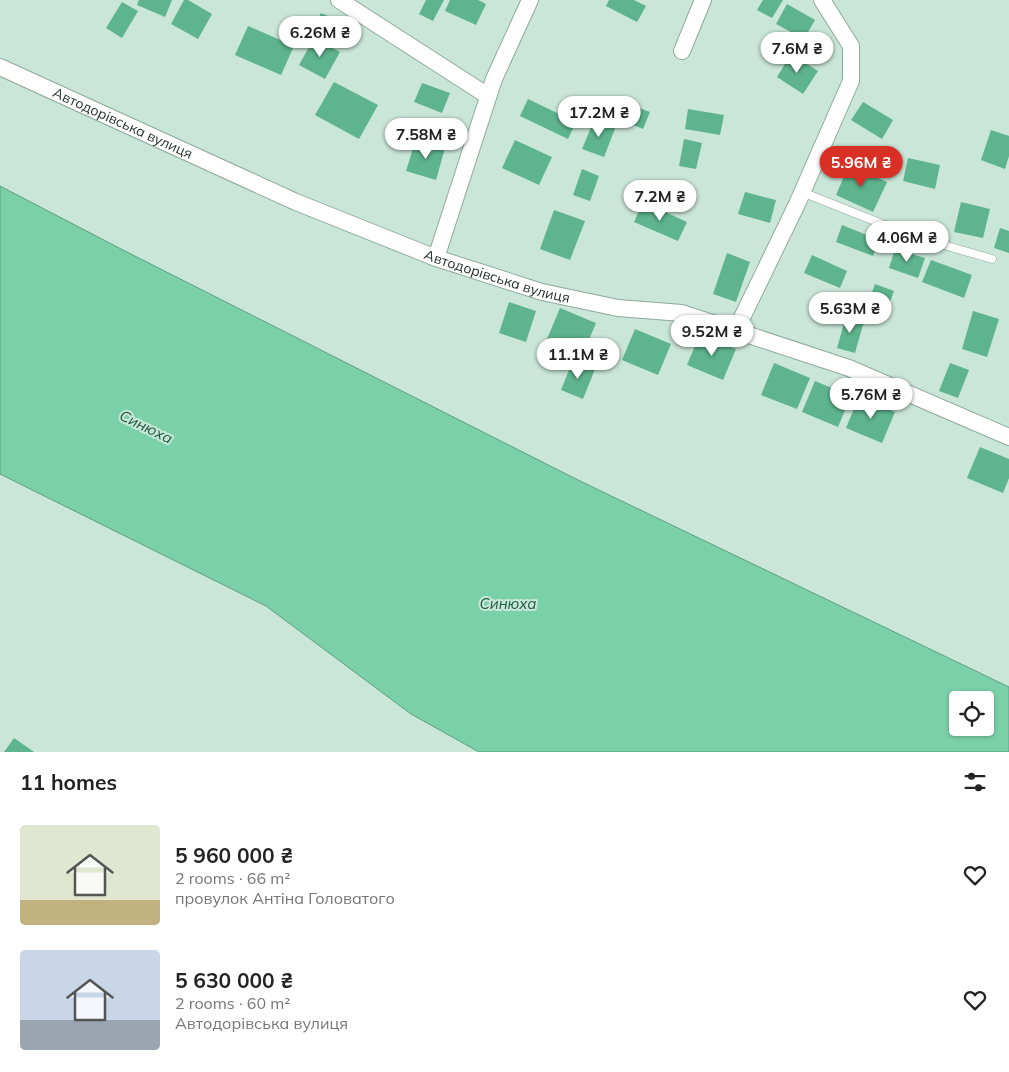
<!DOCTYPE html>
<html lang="en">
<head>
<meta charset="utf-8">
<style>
	body { margin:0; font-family:Mulish,sans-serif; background:#f6f6f6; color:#222; height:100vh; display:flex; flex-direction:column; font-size:19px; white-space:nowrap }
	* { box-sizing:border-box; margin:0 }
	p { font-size:16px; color:#767676 }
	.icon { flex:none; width:28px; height:28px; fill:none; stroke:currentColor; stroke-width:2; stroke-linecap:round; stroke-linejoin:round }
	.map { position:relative; height:752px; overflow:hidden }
	.sheet { display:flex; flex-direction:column; background:#fff; flex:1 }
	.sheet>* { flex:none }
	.buttons { position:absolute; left:949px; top:691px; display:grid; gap:10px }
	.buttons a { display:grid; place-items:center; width:45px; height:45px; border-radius:5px; background:#fff; box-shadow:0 1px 4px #0004; font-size:25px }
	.price { position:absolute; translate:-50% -42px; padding:0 11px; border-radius:18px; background:#fff; color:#222; font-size:16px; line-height:32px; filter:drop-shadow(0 1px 2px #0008) }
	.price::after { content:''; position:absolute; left:50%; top:30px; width:15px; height:11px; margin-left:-8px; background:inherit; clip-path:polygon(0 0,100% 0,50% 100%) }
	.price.selected { background:#d93025; color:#fff }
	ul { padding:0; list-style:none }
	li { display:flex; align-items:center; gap:15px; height:125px; padding:0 20px }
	li span { display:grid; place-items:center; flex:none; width:140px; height:100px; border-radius:5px; color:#555 }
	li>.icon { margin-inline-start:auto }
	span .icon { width:60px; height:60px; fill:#fffc; stroke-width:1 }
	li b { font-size:21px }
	h2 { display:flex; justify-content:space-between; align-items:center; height:60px; padding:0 20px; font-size:21px }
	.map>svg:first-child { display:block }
	.water { fill:#7ad0a9; stroke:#5f9e81; fill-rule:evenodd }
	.building { fill:#5eb48e }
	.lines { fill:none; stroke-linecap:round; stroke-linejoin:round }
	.service-casing { stroke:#8faa9c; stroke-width:9 }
	.minor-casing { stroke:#8faa9c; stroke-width:18 }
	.service { stroke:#fff; stroke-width:8 }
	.minor { stroke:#fff; stroke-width:16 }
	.labels { text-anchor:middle; stroke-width:4; stroke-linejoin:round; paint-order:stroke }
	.street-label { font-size:14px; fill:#1f2a25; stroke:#cae6d8 }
	.water-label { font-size:15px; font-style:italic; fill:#1a5c42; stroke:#cae6d8 }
</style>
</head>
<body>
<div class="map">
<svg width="1009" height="752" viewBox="0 0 1009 752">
	<rect width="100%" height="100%" fill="#cae6d8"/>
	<path class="water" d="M0,186L123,250L578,480L1009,687V752H479L411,714L266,606L0,474ZM958,700H985V728H958Z"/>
	<g class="building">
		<path d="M139,0H172L165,17L137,5Z"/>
		<path d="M184,0H188L212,14L198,39L171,24Z"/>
		<path d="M426,0H444L433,21L419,14Z"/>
		<path d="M450,0H478L486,4L476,25L445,11Z"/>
		<path d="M609,0H634L646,6L637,22L606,6Z"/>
		<path d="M763,0H783L772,18L757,10Z"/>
		<path d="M122,2L138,11L122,38L106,28Z"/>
		<path d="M787,4L815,20L804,39L776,24Z"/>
		<path d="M321,13L353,28L346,44L313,29Z"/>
		<path d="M248,26L294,46L281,75L235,55Z"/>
		<path d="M314,38L340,52L325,79L299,65Z"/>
		<path d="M791,54L818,71L803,94L777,77Z"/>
		<path d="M334,82L378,105L359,139L315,115Z"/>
		<path d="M422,83L450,93L442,113L414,102Z"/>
		<path d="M528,99L576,122L568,139L520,116Z"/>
		<path d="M621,101L650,112L643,129L614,117Z"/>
		<path d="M863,102L893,120L882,139L851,120Z"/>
		<path d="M688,109L724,115L720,135L685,129Z"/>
		<path d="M595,118L616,126L604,157L582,149Z"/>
		<path d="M991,130L1009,136V156L1005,169L981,160Z"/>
		<path d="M416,139L445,148L436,180L406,171Z"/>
		<path d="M684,139L702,143L696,169L679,166Z"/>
		<path d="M515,140L552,157L539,185L502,168Z"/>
		<path d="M908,158L940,165L935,189L903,181Z"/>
		<path d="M849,165L887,182L873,212L836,195Z"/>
		<path d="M582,169L599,176L590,201L573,195Z"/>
		<path d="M745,192L776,200L770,223L738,214Z"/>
		<path d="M643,202L687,222L678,241L634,222Z"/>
		<path d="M961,202L990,209L983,238L954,232Z"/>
		<path d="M554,210L585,221L570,260L540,249Z"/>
		<path d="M842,225L879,240L873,256L836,242Z"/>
		<path d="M1000,228L1009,231V253L994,248Z"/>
		<path d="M895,249L925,258L918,278L889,268Z"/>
		<path d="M727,253L750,262L736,302L713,294Z"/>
		<path d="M812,255L847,271L840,288L804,273Z"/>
		<path d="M931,260L972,275L964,298L922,282Z"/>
		<path d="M875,284L894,291L883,321L864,314Z"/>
		<path d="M509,302L536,311L526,342L499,333Z"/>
		<path d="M560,308L596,323L583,354L547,339Z"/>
		<path d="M973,311L999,319L987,357L962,349Z"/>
		<path d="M846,316L864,321L855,353L837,348Z"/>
		<path d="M635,329L671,344L658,375L622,360Z"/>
		<path d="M700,334L736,349L723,380L687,365Z"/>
		<path d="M573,360L595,369L583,399L561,390Z"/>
		<path d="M774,363L810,378L797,409L761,395Z"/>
		<path d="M950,363L969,370L958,398L939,391Z"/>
		<path d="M815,381L851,396L838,427L802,412Z"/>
		<path d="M859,397L895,412L882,443L846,428Z"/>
		<path d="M980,447L1009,459V478L1003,493L967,478Z"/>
		<path d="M14,738L34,752H4Z"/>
	</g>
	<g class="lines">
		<g class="service-casing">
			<path id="service" d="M802,192L910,235L992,259"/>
		</g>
		<g class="minor-casing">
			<g id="minor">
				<path d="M339,0L488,96"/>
				<path d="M682,51L703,0"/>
				<path id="s1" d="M0,67L296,202L436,258L542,292L618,308L682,313L849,368L1009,437"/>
				<path d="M436,258L494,79L530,0"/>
				<path d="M736,330L797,204L851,81V46L822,0"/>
			</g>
		</g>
		<use href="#service" class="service"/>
		<use href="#minor" class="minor"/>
	</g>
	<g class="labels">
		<g class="street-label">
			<text dy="5" stroke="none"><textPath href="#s1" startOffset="135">Автодорівська вулиця</textPath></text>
			<text dy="5" stroke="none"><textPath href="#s1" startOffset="540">Автодорівська вулиця</textPath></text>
		</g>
		<g class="water-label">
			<text transform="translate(146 427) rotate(26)" y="5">Синюха</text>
			<text x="508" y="609">Синюха</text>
		</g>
	</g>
</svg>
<div class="buttons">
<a><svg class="icon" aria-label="locate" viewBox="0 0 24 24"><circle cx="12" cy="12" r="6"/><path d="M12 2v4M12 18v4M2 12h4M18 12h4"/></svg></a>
</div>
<b class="price" style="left:320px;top:58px">6.26M ₴</b>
<b class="price" style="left:797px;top:74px">7.6M ₴</b>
<b class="price" style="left:599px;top:138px">17.2M ₴</b>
<b class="price" style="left:426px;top:160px">7.58M ₴</b>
<b class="price selected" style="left:861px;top:188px">5.96M ₴</b>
<b class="price" style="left:660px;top:222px">7.2M ₴</b>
<b class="price" style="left:907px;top:263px">4.06M ₴</b>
<b class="price" style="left:850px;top:334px">5.63M ₴</b>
<b class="price" style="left:712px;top:357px">9.52M ₴</b>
<b class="price" style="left:578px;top:380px">11.1M ₴</b>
<b class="price" style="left:871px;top:420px">5.76M ₴</b>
</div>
<section class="sheet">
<h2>11 homes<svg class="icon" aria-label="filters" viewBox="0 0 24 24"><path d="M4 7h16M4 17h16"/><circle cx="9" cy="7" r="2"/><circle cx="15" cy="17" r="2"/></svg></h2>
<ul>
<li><span style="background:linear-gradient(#dfe7d0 75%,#c2b280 0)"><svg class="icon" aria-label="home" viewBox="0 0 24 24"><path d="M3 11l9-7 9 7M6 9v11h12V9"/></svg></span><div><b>5 960 000 ₴</b><p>2 rooms · 66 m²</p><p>провулок Антіна Головатого</p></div><svg class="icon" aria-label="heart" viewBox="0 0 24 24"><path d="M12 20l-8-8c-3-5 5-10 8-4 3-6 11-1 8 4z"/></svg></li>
<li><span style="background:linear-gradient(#c9d6e8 70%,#9aa5b1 0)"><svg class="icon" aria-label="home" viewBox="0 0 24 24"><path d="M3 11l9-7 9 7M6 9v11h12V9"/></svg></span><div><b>5 630 000 ₴</b><p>2 rooms · 60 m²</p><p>Автодорівська вулиця</p></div><svg class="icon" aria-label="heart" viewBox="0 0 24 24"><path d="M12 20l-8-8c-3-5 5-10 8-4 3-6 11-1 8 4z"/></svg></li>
</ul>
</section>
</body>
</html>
